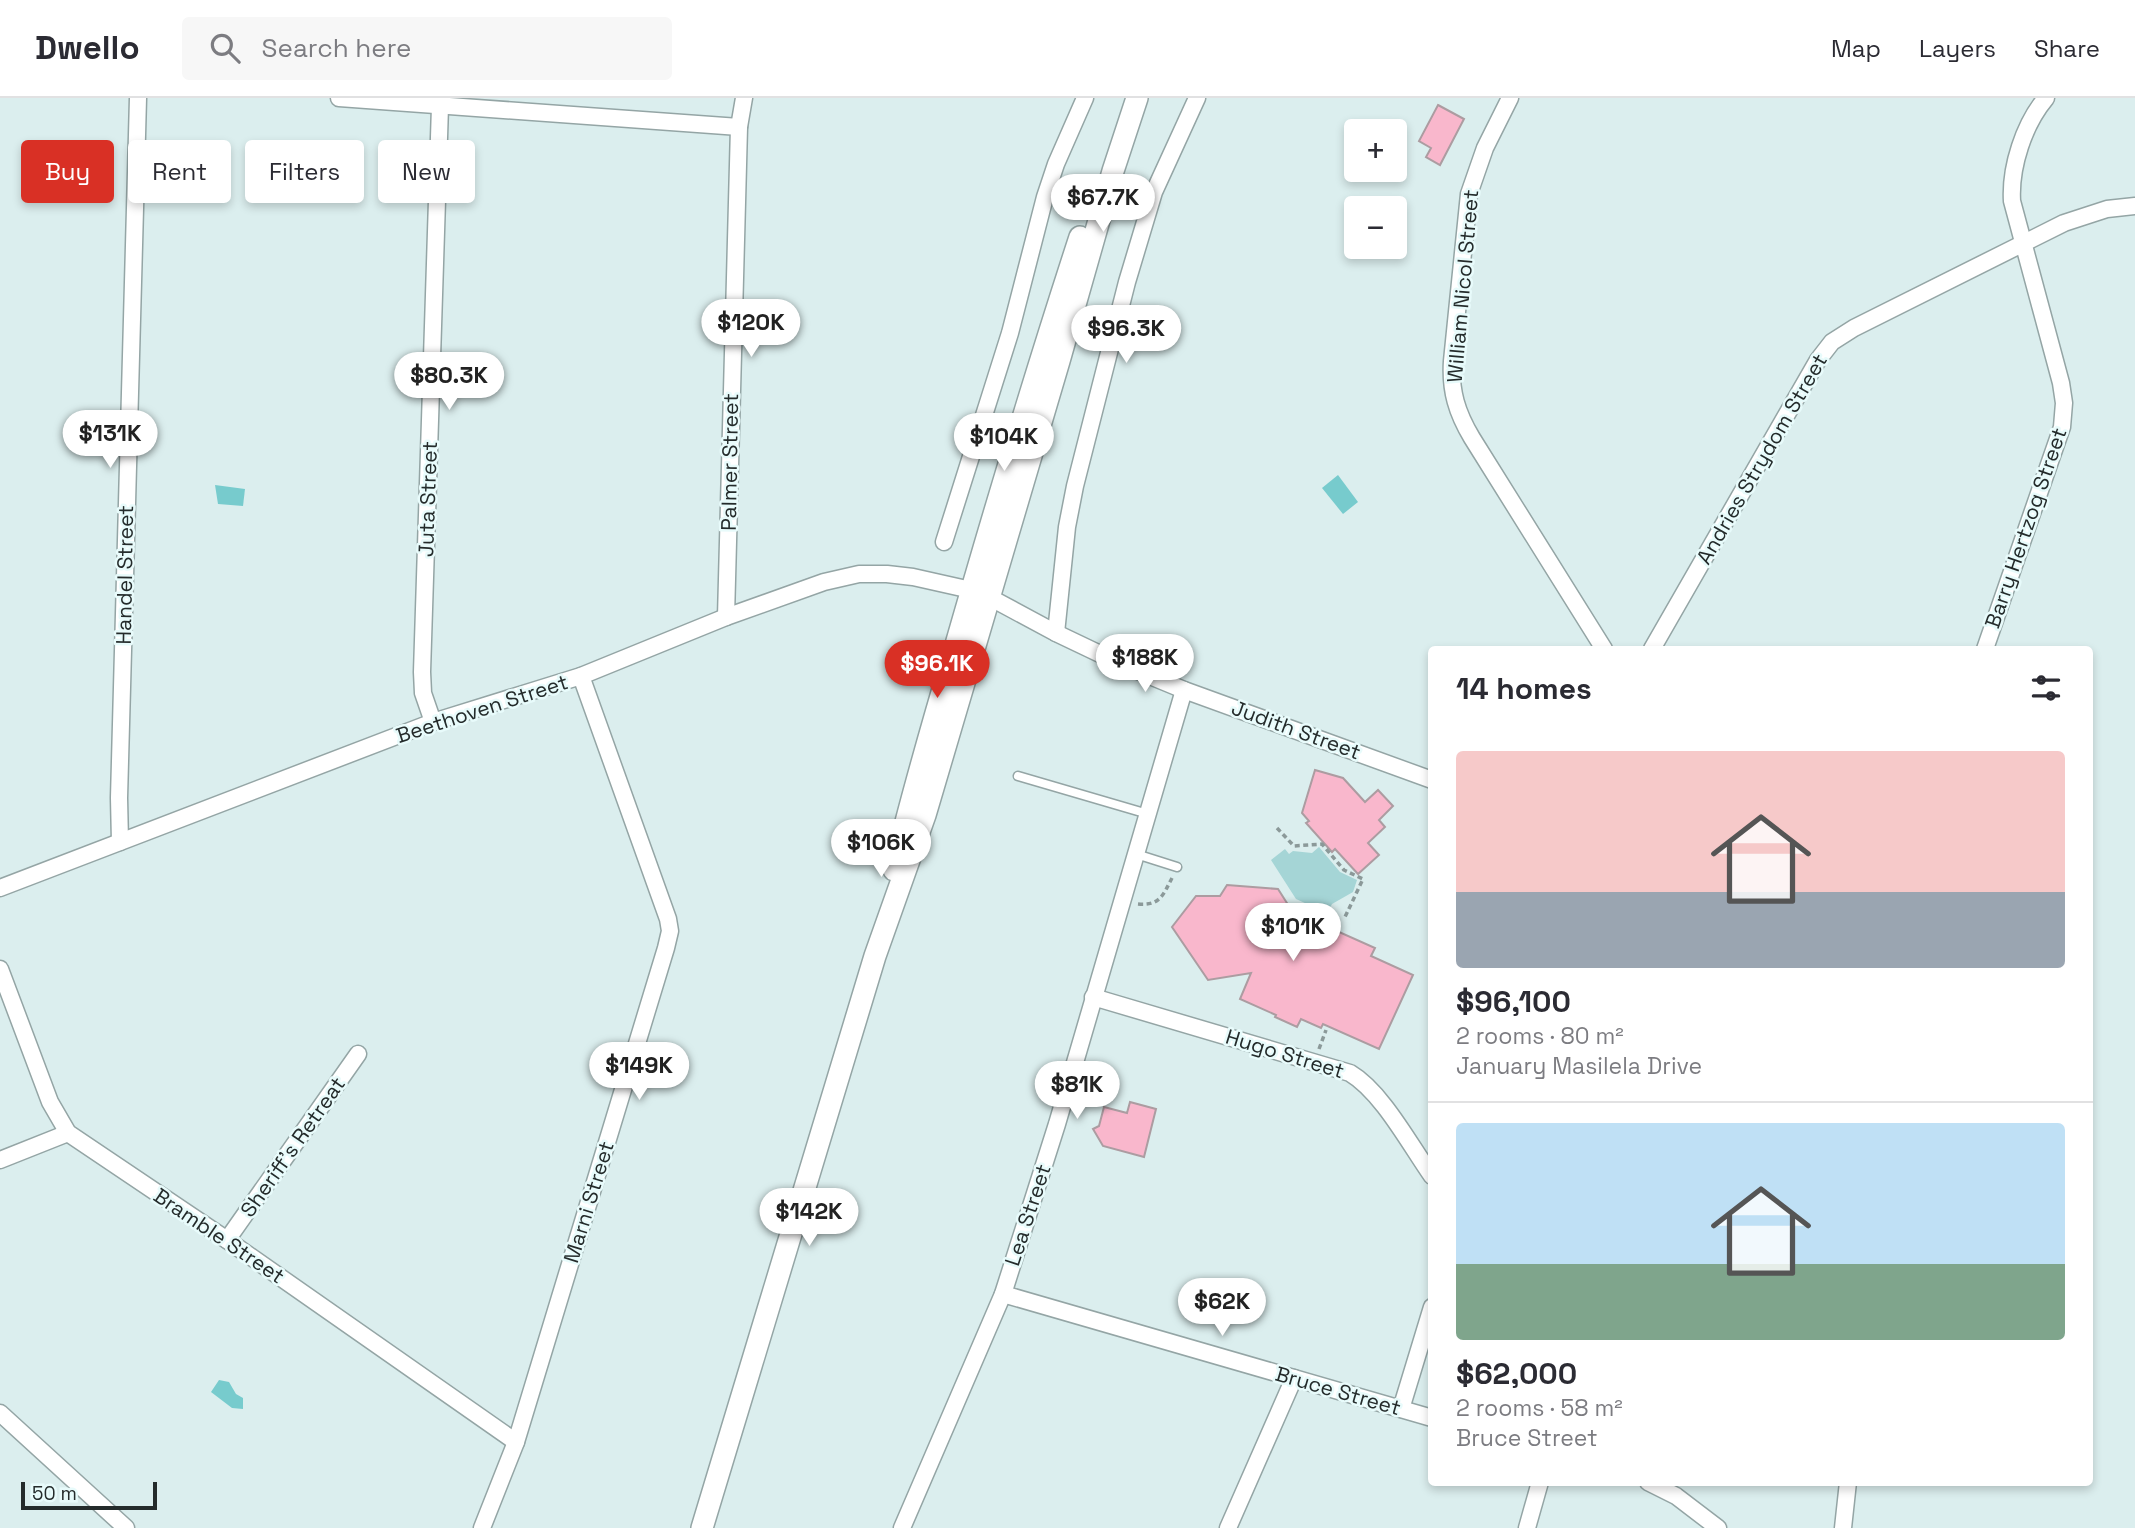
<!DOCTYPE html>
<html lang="en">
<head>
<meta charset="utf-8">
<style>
	body { margin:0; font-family:"Space Grotesk",sans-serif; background:#f7f7f7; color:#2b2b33; height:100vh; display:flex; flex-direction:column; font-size:26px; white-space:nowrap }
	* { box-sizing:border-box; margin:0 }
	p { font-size:23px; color:#7c7c81 }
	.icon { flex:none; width:38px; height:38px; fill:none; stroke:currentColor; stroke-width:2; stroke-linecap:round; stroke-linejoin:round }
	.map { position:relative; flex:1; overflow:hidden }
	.side { position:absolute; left:1428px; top:548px; width:665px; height:840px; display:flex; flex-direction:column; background:#fff; border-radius:7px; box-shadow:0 4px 10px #0003 }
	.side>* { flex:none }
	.hud { position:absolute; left:21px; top:42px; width:665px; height:63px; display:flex; gap:14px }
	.fabs { position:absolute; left:1344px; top:21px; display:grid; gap:14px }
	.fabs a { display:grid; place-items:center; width:63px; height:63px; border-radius:7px; background:#fff; box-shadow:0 4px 10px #0003; font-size:35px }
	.scale { position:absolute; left:21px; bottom:18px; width:136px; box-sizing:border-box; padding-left:7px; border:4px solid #242b2b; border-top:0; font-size:19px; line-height:24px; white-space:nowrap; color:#242b2b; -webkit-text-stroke:5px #e8fbfb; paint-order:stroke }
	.price { position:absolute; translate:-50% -60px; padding:0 16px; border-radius:24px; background:#fff; color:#222; font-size:23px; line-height:46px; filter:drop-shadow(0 2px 4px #0008) }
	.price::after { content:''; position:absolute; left:50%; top:42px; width:21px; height:16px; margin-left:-10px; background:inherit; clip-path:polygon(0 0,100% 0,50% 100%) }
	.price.current { background:#d93025; color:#fff }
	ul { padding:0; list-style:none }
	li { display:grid; align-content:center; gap:14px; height:371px; padding:0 28px }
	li+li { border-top:2px solid #e1e1e2 }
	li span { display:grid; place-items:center; height:217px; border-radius:7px; color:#555 }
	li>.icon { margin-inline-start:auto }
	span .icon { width:126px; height:126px; fill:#fffc; stroke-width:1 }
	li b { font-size:30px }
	h2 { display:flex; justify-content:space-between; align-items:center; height:84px; padding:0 28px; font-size:30px }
	.chip { padding:0 24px; border-radius:7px; background:#fff; box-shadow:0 4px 10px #0003; font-size:24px; line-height:63px }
	.chip.current { background:#d93025; color:#fff }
	header { display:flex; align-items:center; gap:42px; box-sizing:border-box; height:98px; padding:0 35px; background:#fff; border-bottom:2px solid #e1e1e2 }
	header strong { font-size:33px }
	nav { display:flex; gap:38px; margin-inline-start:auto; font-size:24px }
	.search { width:490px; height:63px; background:#f7f7f7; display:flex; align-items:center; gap:18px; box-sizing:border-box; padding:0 24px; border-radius:7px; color:#7c7c81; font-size:26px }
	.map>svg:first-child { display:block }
	.green { fill:#a5d5d6 }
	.water { fill:#77cbcd }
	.building { fill:#f9b7cc; stroke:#ac9ca1; stroke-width:2 }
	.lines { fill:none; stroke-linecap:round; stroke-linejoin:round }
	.service-casing { stroke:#94a5a5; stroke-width:11 }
	.minor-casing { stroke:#94a5a5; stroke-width:19 }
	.secondary-casing { stroke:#94a5a5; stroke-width:24 }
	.path { stroke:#8b9999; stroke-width:3.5; stroke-dasharray:5 3.5; stroke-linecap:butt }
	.service { stroke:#fff; stroke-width:8 }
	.minor { stroke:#fff; stroke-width:16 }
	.secondary { stroke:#fff; stroke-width:21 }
	.labels { text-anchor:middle; stroke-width:5; stroke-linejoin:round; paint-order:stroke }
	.street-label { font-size:21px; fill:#242b2b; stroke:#e8fbfb }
</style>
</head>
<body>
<header>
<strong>Dwello</strong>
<div class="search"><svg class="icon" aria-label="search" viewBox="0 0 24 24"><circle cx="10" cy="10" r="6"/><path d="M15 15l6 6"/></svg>Search here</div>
<nav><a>Map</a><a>Layers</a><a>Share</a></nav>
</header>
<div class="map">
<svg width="2135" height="1430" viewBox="0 0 2135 1430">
	<rect width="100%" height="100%" fill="#dbeeee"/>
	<path class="green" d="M1319,749L1340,774L1357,782L1353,794L1332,806L1327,815L1296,801L1271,762L1285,751L1289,756L1293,753L1312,755Z"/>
	<g class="water">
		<path d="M1338,377L1358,404L1343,416L1322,390Z"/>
		<path d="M215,387L245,391L243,408L218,406Z"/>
		<path d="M219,1282L229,1284L236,1296L243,1300V1311L232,1310L211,1294Z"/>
	</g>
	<g class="building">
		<path d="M1438,7L1464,21L1440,67L1426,59L1431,50L1419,43Z"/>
		<path d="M1315,672L1343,680L1365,704L1378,692L1393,708L1379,722L1385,729L1368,745L1379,757L1358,776L1335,751L1332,754L1306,725L1309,723L1302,715Z"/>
		<path d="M1227,787L1278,791L1292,813L1375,850L1371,858L1413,877L1379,951L1323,926L1321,930L1301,921L1297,929L1275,919L1276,917L1240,901L1251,875L1208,882L1172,829L1196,798H1220Z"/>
		<path d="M1130,1004L1156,1011L1144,1059L1103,1048L1093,1031L1099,1028L1104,1009L1127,1015Z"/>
	</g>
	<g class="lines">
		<g class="service-casing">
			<g id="service">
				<path d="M1018,678L1148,716"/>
				<path d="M1136,756L1177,769"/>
			</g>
		</g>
		<g class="minor-casing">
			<g id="minor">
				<path d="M339,0L739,29"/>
				<path d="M1510,0L1485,50L1469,96L1452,263C1450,293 1457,315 1472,340L1604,551"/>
				<path d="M944,444L1010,235L1045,99L1056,66L1085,0"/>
				<path d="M726,519L739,29L744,0"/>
				<path d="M1056,535L1067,429L1075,388L1127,184L1154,94L1197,0"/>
				<path d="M1652,551L1818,262L1832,244L1854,230L2064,125L2107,111L2135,108"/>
				<path d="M1985,551L2062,329L2064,305L2061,285L2012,103C2010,69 2024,26 2046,0"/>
				<path d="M433,624L423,595L422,574L440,8"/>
				<path d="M120,744L119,700L138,0"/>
				<path d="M0,790L433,624L581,578L726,519L824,484L859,476H887L913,479L971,492L989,499L1056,535L1121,566L1184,592L1432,682"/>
				<path d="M0,871L50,1004L68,1035L227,1142L516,1344"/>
				<path d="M1093,899L1350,975C1382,994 1410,1047 1432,1078"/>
				<path d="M0,1062L68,1035"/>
				<path d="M227,1142L358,956"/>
				<path d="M1003,1196L1432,1320"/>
				<path d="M1401,1311L1432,1209"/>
				<path d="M0,1315L126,1430"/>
				<path d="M1648,1384L1676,1398L1718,1430"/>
				<path d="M482,1430L516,1344L666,850L670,833L668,821L581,578"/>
				<path d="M902,1430L1003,1196L1057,1026L1184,592"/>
				<path d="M1228,1430L1294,1280"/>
				<path d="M1527,1430L1540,1384"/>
				<path d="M1843,1430L1848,1384"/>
			</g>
		</g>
		<g class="secondary-casing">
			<g id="secondary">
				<path d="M894,772C911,700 932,628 953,557C993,417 1035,277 1080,139"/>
				<path d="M702,1430L875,858L925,717L1059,263L1113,73L1137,0"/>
			</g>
		</g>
		<g class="path">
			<path d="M1277,730L1294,748L1322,746L1344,772L1363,781L1345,819"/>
			<path d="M1138,806C1160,808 1163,797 1172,780"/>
			<path d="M1319,951L1326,932"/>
		</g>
		<use href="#service" class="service"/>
		<use href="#minor" class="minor"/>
		<use href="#secondary" class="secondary"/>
	</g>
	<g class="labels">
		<g class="street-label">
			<text transform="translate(1463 188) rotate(-85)" y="7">William Nicol Street</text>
			<text transform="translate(1762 361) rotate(-60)" y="7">Andries Strydom Street</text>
			<text transform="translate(730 364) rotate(-89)" y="7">Palmer Street</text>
			<text transform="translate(428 401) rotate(-88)" y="7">Juta Street</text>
			<text transform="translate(2026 430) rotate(-71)" y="7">Barry Hertzog Street</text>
			<text transform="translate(125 477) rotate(-89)" y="7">Handel Street</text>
			<text transform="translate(482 611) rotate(-18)" y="7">Beethoven Street</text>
			<text transform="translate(1296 632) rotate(20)" y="7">Judith Street</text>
			<text transform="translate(1285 956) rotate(17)" y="7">Hugo Street</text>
			<text transform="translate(293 1049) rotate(-55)" y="7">Sheriff's Retreat</text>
			<text transform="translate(589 1104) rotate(-73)" y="7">Marni Street</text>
			<text transform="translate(1028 1117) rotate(-72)" y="7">Lea Street</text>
			<text transform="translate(219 1138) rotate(34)" y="7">Bramble Street</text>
			<text transform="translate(1338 1293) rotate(16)" y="7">Bruce Street</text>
		</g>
	</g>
</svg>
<div class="fabs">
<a>+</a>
<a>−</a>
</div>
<div class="scale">50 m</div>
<b class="price" style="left:1103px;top:136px">$67.7K</b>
<b class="price" style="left:751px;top:261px">$120K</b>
<b class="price" style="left:1126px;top:267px">$96.3K</b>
<b class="price" style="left:449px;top:314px">$80.3K</b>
<b class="price" style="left:110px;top:372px">$131K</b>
<b class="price" style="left:1004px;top:375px">$104K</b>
<b class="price" style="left:1145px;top:596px">$188K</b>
<b class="price current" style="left:937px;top:602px">$96.1K</b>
<b class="price" style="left:881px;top:781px">$106K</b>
<b class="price" style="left:1293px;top:865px">$101K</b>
<b class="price" style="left:639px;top:1004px">$149K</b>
<b class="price" style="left:1077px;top:1023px">$81K</b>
<b class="price" style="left:809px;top:1150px">$142K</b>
<b class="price" style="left:1222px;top:1240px">$62K</b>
<div class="hud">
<a class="chip current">Buy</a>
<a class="chip">Rent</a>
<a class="chip">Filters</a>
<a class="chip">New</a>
</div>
<section class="side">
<h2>14 homes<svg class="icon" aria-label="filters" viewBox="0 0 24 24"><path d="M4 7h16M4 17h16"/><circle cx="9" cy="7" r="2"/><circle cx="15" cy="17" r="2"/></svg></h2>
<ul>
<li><span style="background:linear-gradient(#f6c9c9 65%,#9aa5b1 0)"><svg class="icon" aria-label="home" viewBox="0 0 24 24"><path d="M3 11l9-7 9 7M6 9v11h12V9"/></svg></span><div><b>$96,100</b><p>2 rooms · 80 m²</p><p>January Masilela Drive</p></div></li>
<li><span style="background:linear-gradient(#bfe0f5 65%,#7fa58c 0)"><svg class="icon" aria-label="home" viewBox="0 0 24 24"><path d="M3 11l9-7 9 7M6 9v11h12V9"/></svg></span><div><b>$62,000</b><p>2 rooms · 58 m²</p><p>Bruce Street</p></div></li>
</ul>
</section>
</div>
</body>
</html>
